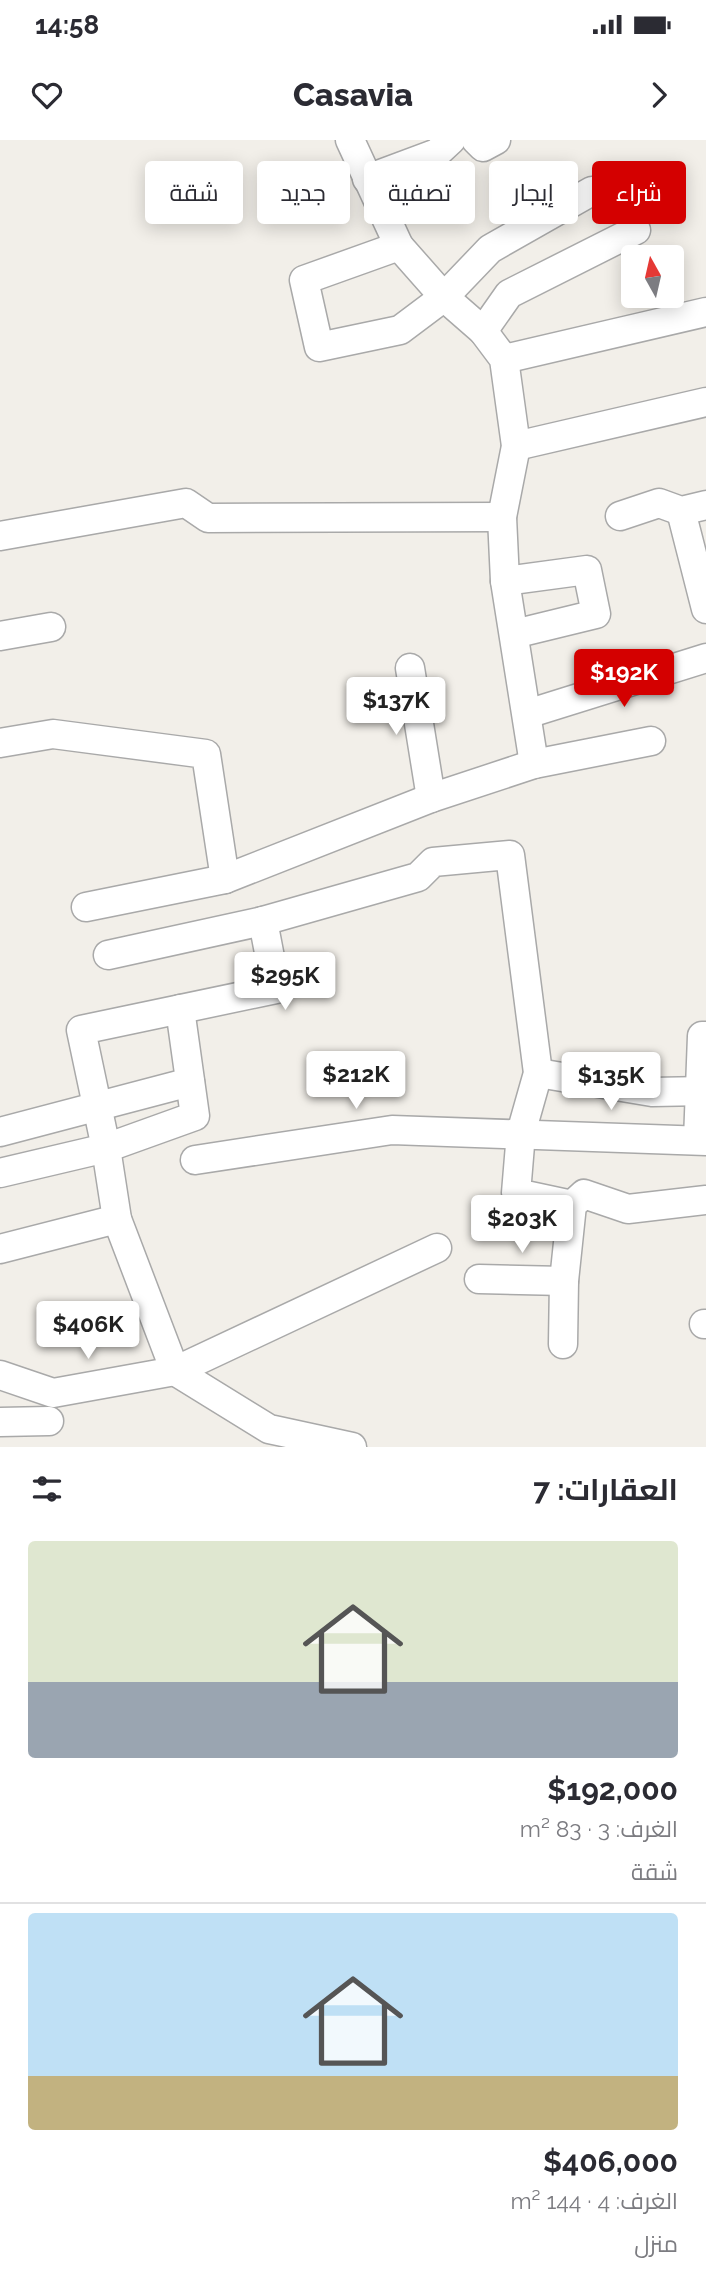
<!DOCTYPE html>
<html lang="ar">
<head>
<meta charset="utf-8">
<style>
	body { margin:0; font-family:Raleway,Cairo,sans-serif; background:#f7f7f7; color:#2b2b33; direction:rtl; height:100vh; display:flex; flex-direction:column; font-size:26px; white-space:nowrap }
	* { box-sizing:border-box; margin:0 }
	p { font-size:23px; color:#7c7c81 }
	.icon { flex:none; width:38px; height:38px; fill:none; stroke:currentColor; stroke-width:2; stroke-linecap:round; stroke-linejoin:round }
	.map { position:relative; height:1307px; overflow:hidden; direction:ltr }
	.sheet { display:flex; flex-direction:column; background:#fff; flex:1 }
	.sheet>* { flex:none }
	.guide { position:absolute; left:21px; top:21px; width:665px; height:63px; direction:rtl; display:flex; gap:14px }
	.needle { width:46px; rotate:352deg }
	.fabs { position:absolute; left:621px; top:105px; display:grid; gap:14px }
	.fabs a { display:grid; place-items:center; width:63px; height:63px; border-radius:7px; background:#fff; box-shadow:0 4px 18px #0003; font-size:35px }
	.price { position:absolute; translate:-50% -60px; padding:0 16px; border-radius:7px; background:#fff; color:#222; font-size:23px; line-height:46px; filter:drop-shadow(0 2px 4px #0008) }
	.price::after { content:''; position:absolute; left:50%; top:42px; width:21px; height:16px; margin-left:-10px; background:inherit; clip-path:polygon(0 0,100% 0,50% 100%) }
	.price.active { background:#d40000; color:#fff }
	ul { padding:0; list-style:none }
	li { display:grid; align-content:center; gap:14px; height:371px; padding:0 28px }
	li+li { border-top:2px solid #e1e1e2 }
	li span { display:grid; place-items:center; height:217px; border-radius:7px; color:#555 }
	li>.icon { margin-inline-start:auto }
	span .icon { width:126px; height:126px; fill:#fffc; stroke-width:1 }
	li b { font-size:30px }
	h2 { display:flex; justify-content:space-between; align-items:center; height:84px; padding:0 28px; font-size:30px }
	.pill { padding:0 24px; border-radius:7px; background:#fff; box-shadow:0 4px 18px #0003; font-size:24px; line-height:63px }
	.pill.active { background:#d40000; color:#fff }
	.status { display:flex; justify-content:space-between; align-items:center; height:49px; padding:0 35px; background:#fff; direction:ltr }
	.status svg { height:19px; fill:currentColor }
	header { display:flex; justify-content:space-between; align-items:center; height:91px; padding:0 28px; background:#fff; font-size:32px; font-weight:800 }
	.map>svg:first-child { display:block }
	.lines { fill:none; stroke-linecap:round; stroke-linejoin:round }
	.street-casing { stroke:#a9a9a9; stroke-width:31 }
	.street { stroke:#fff; stroke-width:28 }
</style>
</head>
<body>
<div class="status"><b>14:58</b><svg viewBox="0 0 49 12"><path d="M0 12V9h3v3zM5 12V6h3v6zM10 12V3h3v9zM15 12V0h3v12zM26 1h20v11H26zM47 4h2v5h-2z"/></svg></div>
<header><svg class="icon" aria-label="forward" viewBox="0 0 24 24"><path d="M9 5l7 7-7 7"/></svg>Casavia<svg class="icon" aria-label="heart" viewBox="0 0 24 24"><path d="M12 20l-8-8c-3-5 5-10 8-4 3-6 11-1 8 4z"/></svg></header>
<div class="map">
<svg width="706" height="1307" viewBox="0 0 706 1307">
	<rect width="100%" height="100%" fill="#f2efe9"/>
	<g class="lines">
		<g class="street-casing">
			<g id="street">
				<path d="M350,0L399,106L444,157L483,191L504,219L516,306L502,377L505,441L534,624"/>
				<path d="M476,0L483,7L496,0"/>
				<path d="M367,39L437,13L451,0"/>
				<path d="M399,106L304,140L319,207L400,190L444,157L490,109L592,51"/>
				<path d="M483,191L509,154L636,90"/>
				<path d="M504,219L706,172"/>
				<path d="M516,306L706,262"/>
				<path d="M681,371L706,469"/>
				<path d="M620,376L659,363L681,371L706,365"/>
				<path d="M0,396L186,363L208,378L502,377"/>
				<path d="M505,441L587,430L596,474L514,494"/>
				<path d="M0,496L51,487"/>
				<path d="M410,528L431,658"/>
				<path d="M527,574L706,518"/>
				<path d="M0,603L53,594L206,614L225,739"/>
				<path d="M86,767L225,739L431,658L534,624L651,601"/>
				<path d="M263,781L276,849L81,890L106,1008L117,1079L175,1231L269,1289L352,1307"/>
				<path d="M108,815L263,781L418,737L433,722L510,715L538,933L521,993L516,1053L572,1065"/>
				<path d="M538,933L652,952L706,951"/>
				<path d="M0,992L190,942"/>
				<path d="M698,1000L702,896H706"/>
				<path d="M195,1020L392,990L706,1001"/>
				<path d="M0,1033L106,1008L195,976L180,869"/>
				<path d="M0,1109L117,1079"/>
				<path d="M479,1139L564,1141"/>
				<path d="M704,1184H706"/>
				<path d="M563,1204L564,1141L572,1065L584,1054L628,1069L706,1060"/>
				<path d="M0,1235L53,1253L175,1231L437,1108"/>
				<path d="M0,1282L49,1281"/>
			</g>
		</g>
		<use href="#street" class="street"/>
	</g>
</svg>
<div class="fabs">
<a><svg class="needle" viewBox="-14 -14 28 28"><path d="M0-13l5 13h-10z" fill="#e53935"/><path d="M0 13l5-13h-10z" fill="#7c7c81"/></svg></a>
</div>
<b class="price active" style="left:624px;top:569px">$192K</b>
<b class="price" style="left:396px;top:597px">$137K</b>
<b class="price" style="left:285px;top:872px">$295K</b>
<b class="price" style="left:356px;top:971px">$212K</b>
<b class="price" style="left:611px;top:972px">$135K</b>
<b class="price" style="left:522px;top:1115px">$203K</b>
<b class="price" style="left:88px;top:1221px">$406K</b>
<div class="guide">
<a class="pill active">شراء</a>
<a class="pill">إيجار</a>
<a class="pill">تصفية</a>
<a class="pill">جديد</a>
<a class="pill">شقة</a>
</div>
</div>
<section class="sheet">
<h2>العقارات: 7<svg class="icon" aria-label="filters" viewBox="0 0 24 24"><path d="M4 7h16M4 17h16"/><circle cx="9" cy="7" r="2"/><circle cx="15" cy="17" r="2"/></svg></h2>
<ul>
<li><span style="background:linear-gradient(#dfe7d0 65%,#9aa5b1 0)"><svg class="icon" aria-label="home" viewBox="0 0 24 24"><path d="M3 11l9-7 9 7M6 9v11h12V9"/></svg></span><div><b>$192,000</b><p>الغرف: 3 · 83 m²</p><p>شقة</p></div></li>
<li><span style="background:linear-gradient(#bfe0f5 75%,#c2b280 0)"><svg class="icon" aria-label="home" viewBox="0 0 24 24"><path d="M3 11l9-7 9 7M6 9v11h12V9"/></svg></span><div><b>$406,000</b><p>الغرف: 4 · 144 m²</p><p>منزل</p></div></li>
</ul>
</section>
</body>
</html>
